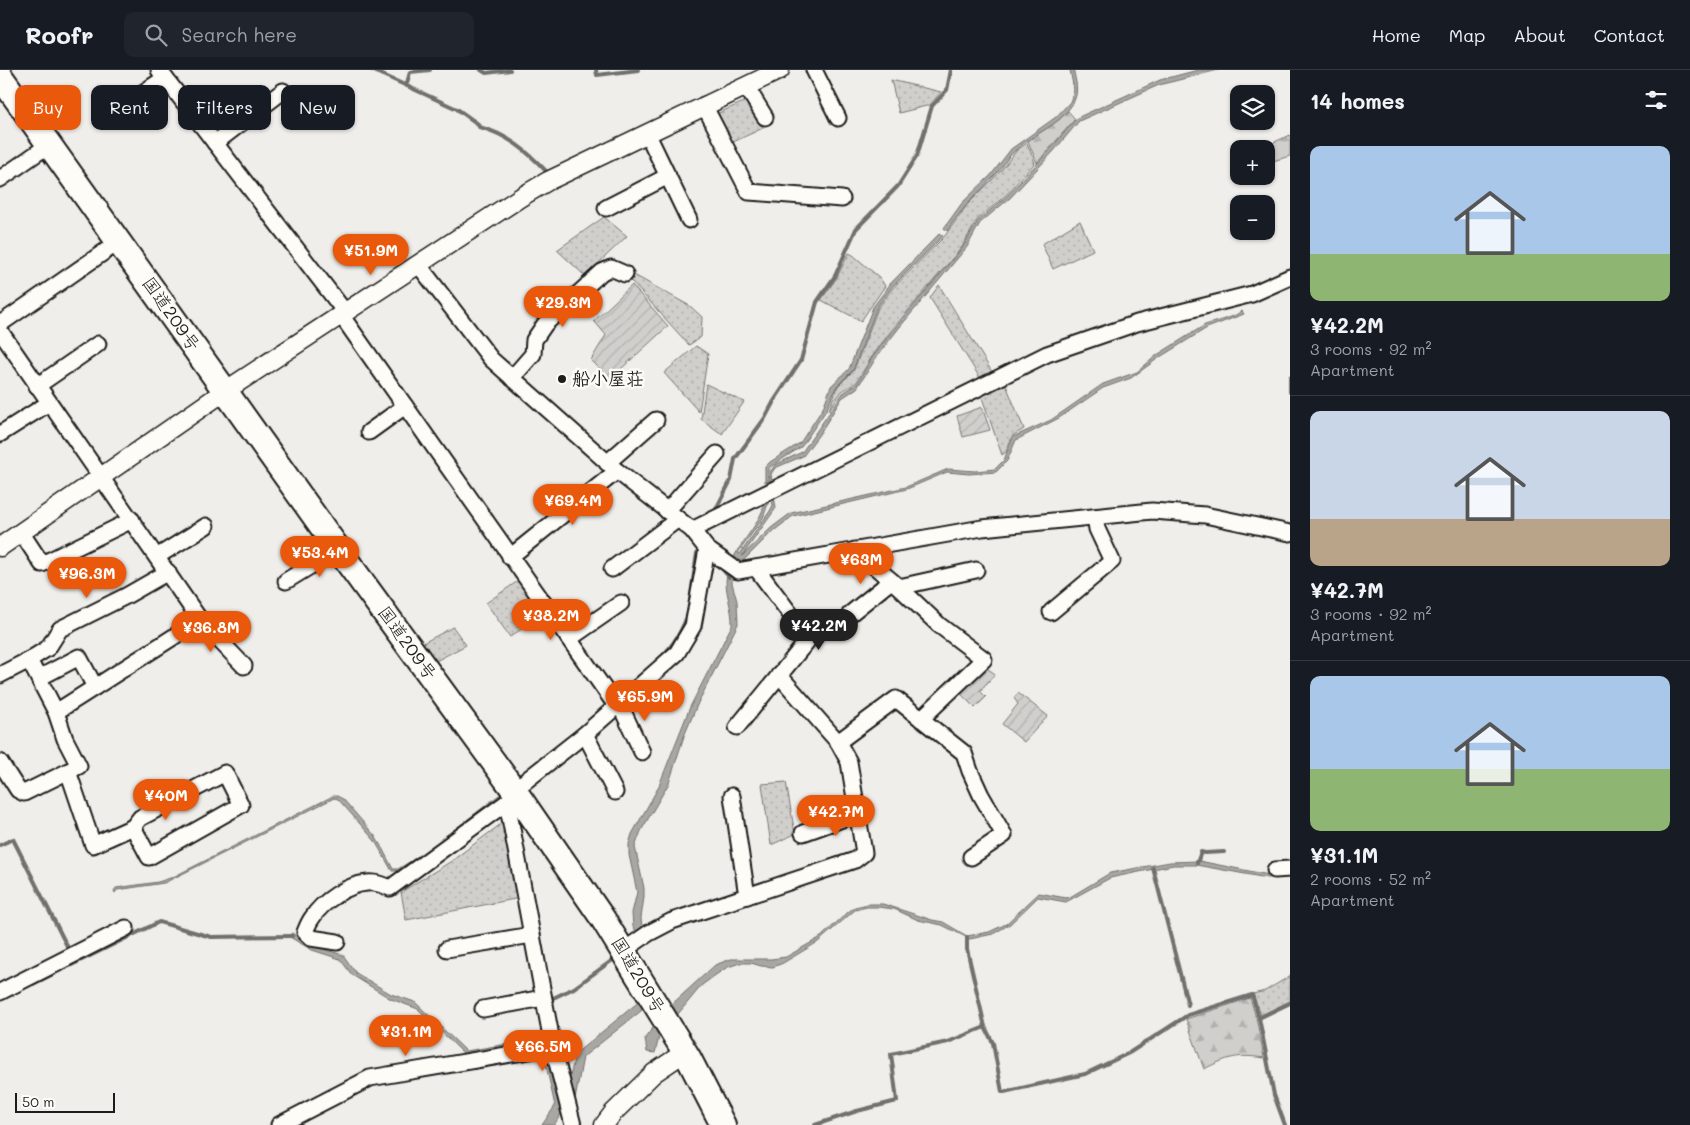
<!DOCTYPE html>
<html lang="en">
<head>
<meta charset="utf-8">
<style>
	body { margin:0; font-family:Mali,"Klee One",sans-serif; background:#20242c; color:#f1f3f6; height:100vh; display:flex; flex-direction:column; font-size:19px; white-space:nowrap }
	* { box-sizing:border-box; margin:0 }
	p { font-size:16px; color:#9ea1a6 }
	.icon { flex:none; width:28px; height:28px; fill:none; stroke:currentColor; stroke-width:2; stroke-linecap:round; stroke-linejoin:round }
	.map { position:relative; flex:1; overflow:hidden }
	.panel { display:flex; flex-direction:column; background:#171b24; width:400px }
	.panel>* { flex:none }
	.guide { position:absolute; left:15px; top:15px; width:475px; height:45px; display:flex; gap:10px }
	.fabs { position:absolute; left:1230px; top:15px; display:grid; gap:10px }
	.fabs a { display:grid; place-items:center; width:45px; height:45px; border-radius:10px; background:#171b24; box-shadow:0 1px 4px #0004; font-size:25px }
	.scale { position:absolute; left:15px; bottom:12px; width:100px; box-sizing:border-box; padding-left:5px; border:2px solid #1c1c1c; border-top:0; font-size:14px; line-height:18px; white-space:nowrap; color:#1c1c1c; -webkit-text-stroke:4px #fdfcf7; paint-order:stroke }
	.price { position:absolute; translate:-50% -42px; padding:0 11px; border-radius:18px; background:#ea580c; color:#fff; font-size:16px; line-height:32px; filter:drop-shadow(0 1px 2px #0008) }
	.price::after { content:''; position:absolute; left:50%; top:30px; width:15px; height:11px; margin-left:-8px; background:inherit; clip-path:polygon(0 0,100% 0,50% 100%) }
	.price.active { background:#222; color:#fff }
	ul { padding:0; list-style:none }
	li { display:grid; align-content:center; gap:10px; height:265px; padding:0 20px }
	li+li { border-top:1px solid #363941 }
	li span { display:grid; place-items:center; height:155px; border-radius:10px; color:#555 }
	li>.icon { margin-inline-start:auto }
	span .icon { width:90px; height:90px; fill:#fffc; stroke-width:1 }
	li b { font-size:21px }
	h2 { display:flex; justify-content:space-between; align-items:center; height:60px; padding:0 20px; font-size:21px }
	.chip { padding:0 18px; border-radius:10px; background:#171b24; box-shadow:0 1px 4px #0004; font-size:18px; line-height:45px }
	.chip.active { background:#ea580c; color:#fff }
	header { display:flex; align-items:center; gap:30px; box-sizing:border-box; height:70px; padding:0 25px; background:#171b24; border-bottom:1px solid #363941 }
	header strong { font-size:24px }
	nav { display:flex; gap:28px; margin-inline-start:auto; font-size:18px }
	.search { width:350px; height:45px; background:#20242c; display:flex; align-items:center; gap:12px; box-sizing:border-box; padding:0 18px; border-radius:10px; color:#9ea1a6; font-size:19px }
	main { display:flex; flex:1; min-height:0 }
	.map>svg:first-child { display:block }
	.grass { fill:url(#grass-dots); stroke:#767674 }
	.forest { fill:url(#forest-firs); stroke:#767674 }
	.garden { fill:url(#garden-furrows); stroke:#767674 }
	.water { fill:#a8a7a3; stroke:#706f6d }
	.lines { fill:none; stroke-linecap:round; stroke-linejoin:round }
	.stream { stroke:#706f6d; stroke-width:4 }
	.minor-casing { stroke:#1c1c1c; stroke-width:19 }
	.tertiary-casing { stroke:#1c1c1c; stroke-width:21 }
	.trunk-casing { stroke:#1c1c1c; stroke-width:28 }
	.minor { stroke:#fdfcf7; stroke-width:15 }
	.tertiary { stroke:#fdfcf7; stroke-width:18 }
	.trunk { stroke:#fdfcf7; stroke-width:24 }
	.poi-dot { fill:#1c1c1c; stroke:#fdfcf7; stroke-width:2 }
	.labels { text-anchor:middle; stroke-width:5; stroke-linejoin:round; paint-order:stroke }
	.street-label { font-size:18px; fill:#1c1c1c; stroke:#fdfcf7 }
	.poi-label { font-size:18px; font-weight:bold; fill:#1c1c1c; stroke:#fdfcf7; text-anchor:start }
</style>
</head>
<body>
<header>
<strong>Roofr</strong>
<div class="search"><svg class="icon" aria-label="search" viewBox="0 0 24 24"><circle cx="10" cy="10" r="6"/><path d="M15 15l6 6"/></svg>Search here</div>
<nav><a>Home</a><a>Map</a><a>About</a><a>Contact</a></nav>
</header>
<main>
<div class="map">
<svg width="1290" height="1055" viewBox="0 0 1290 1055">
	<defs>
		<pattern id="grass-dots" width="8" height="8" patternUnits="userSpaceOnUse" patternTransform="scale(1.25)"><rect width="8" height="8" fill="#d0cfcc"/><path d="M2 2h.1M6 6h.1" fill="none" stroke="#b2b1af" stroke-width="1.8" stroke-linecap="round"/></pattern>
		<pattern id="forest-firs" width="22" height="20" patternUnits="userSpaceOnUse" patternTransform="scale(1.25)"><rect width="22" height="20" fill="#d0cfcc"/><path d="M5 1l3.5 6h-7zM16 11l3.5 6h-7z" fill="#b2b1af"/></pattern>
		<pattern id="garden-furrows" width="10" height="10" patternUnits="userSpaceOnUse" patternTransform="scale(1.25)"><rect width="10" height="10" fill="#d0cfcc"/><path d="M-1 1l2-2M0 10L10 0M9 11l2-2" fill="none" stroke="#b2b1af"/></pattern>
	</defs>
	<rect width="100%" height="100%" fill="#f0eeea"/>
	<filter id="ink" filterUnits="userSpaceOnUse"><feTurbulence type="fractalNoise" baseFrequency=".02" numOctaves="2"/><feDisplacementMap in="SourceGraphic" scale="10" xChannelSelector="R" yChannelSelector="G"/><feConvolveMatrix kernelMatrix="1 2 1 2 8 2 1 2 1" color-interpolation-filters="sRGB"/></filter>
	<g filter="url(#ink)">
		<g class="grass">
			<path d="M891,10L941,22L930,35L899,43Z"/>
			<path d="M746,31L763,58L729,74L714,45Z"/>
			<path d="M1027,73L1035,93L1007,124L977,150L962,177L890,262L871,288L856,313L842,321L829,340L837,317L854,300L878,238L892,219L944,167L967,135L999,103L1017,80Z"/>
			<path d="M604,147L627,166L585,206L557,180Z"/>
			<path d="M1080,151L1093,180L1053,199L1042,174Z"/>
			<path d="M849,183L853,185L880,208L885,216L861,251L821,230L836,209Z"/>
			<path d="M634,205L690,236L702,247L701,267L689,275L631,211Z"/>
			<path d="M939,215L992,302L980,308L930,228Z"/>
			<path d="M696,276L708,284L699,342L664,303Z"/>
			<path d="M1004,310L1024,359L1012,366L1006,382L1002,385L980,322Z"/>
			<path d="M706,314L744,332L722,364L701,349Z"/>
			<path d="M518,511L542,545L510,567L486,533Z"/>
			<path d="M453,557L466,575L434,592L423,573Z"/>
			<path d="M786,712L795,764L771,775L762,714Z"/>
			<path d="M505,751L520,828L406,850L401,822L450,792Z"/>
			<path d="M1290,906V931L1261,945L1253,924L1265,921Z"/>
		</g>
		<g class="forest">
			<path d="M1068,41L1075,49L1037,93L1028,71L1060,49Z"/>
			<path d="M1290,65V86L1266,93V79H1259Z"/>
			<path d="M1250,928L1256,947L1264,988C1238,984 1228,987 1204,999L1186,949Z"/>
		</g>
		<g class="garden">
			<path d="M632,215L668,256L610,309L591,290L606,265L594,251Z"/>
			<path d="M982,337L990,360L963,367L957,346Z"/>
			<path d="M987,598L995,604L980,621L986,627L975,638L957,620L982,600Z"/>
			<path d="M1018,623L1048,646L1024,672L1002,654L1018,634L1014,628Z"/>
		</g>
		<g class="water">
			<path d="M1070,0H1075L1074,3C1077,15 1079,25 1071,36C1059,56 1034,63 1017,79C1009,85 1004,95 997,103C979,122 961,139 947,161L944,158L962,133L991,105L1011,79L1056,47L1070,32L1074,20Z"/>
			<path d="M1198,0H1218L1159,15L1079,51L1053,82L1010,128L980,153L967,177L899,258L878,285L857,318L842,328L820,363L803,386L775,398L771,404L772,411H769L770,402L775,395L802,382L843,323L857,314L872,288L890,264L963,177L978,151L1008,125L1048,82L1075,50L1081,46L1160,10Z"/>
			<path d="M940,163L943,166L891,218L877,237L853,300L836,317L827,339L801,377L770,397L768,400V411L765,412V397L770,392L800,373L823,338L831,316L849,299L873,237L891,213Z"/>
			<path d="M1242,241L1244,244L1207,258L1160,287L1131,308L1103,318L1059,348L1016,370L1007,391L996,402L969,404L947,402L907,419L793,446L771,463L745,489L733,503L732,513L737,531L738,554L698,633L684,666L669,713L641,761L635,777L644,818V827L641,848L642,859L637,863L633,857L632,843L637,822L629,785V774L632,764L658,718L690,637L732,555C733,538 723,519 727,504C733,481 750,466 760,446C763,440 765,433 767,427L770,428L763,448L738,483L740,484L770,441L773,435L771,427L774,426L776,438L742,486L771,458L791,443L906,417L948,399L975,401L995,399L1004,390L1013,367L1051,350L1103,314L1137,302L1157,285L1205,255L1234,246Z"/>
			<path d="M499,725L502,726L425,784L400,801H392L375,771L338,729L334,728L164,813L117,820L115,823L114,821L116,818L158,812L173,807L333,726H337L343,729L375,766L381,776L393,799H398L427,781Z"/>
			<path d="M1199,791L1269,805H1290V807L1267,808L1196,795H1173L1110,808L1066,832L1038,827L1010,854L993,864L970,869L942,855L918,850L894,839L878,837H867L855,840L818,872L783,893L773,897L761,896L751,893H740L728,897L717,904L702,915L659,967L655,983L647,982L645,968L671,935L715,895L731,889H771L786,887L821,867L848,842L855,837L868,834H883L932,850L943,852L967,866L989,862L1006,854L1039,823L1066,828L1070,827L1110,803L1170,792Z"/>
			<path d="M292,863L310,875L343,885L356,903L391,924L415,932L466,981L542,968L567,1021L575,984L636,934L640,923L646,937L583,987L574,1035L563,1041L554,1055H542L555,1036L541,973L463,983L418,939L391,929L352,905L340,889L312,880L288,866Z"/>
		</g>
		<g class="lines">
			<g class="stream">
				<path d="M372,0L457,39L478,54L479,57C507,64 527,81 546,101"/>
				<path d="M481,0L486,3L510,0"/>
				<path d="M596,0L597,5L638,0"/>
				<path d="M405,15L407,13L410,2L430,0"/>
				<path d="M1290,307V322"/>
				<path d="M716,439L731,410L735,389L765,348L774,331L801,290L817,232L835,206L856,159L898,116L917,86L932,36L947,20L951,0"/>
				<path d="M719,495L729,507"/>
				<path d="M690,531L697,483"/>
				<path d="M659,589C674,575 683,560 689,540"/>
				<path d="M0,775L13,769L69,880"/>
				<path d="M1197,793L1201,782L1205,783L1224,782"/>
				<path d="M1153,798L1188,935"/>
				<path d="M967,867V879L985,957"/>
				<path d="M33,914L159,852L211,867L292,866"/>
				<path d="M549,930L574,918L614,889V885"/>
				<path d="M1259,948L1274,1025L1285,1055"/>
				<path d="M1004,1022L1085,1004L1129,983L1188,945L1252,925L1259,948L1290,933"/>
				<path d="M815,1055L857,1041L897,1031L891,984L948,972L985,957L993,973L1002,1022"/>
			</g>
			<g class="minor-casing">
				<g id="minor">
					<path d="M159,0L345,242"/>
					<path d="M814,0L838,48"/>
					<path d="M746,16L765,47"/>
					<path d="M141,24L165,8"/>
					<path d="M704,35L749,122L842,129"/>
					<path d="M647,63L689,150"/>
					<path d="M215,73L283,21"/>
					<path d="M0,109L50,74"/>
					<path d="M606,138L668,106"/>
					<path d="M418,194L491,289L617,401L692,460L707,479L738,501L982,458L1152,441L1205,445L1290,463"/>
					<path d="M341,245L617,637"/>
					<path d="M0,254L120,171"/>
					<path d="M0,261L200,550L244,596"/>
					<path d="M512,308L533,284L534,270L545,254L602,202L611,198L625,204"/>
					<path d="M37,316L98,274"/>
					<path d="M369,362L405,336"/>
					<path d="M0,364L49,333"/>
					<path d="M607,393L656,350"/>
					<path d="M667,441L717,384"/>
					<path d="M692,460L1047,284L1137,253L1252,224L1290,207"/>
					<path d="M21,462L42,494L132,450"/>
					<path d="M855,480L899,517L939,555L984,589L921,649"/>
					<path d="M158,486L206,456"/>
					<path d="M510,487L617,401"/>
					<path d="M612,499L678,449"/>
					<path d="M286,511L338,479"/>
					<path d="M899,517L976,500"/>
					<path d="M1051,542L1112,491L1097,459L1095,447"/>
					<path d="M850,544L891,511"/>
					<path d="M569,569L621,533"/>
					<path d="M29,590L48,578L60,559L126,526L168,502"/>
					<path d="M0,605L29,590L56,642L65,669L79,696L24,723L18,720L0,692"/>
					<path d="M39,608L79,587L95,617"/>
					<path d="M620,635L642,682"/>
					<path d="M56,642L200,550"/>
					<path d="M737,657L809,569L756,498"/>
					<path d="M585,664L615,722"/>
					<path d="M838,672L896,629L964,683L970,701L981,725L1004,765L971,787"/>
					<path d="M68,701L93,775L133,757L140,748L225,703L241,735L149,787L133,757"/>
					<path d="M514,720L585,664L677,583L693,556L707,479"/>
					<path d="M732,726L747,826"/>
					<path d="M507,732L553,977L573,1055"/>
					<path d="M803,763L859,743"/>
					<path d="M1275,800L1290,799"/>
					<path d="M337,872L311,868L305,862C307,857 309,852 312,848C322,832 348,814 367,813C376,812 383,815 390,818L514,727"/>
					<path d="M447,879L532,865"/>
					<path d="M623,881L649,863L672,851L855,790L864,783L849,692L838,672L779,605"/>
					<path d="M0,922L126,858"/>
					<path d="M483,939L543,928"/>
					<path d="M279,1055L370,1008L553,977"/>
				</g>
			</g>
			<g class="tertiary-casing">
				<g id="tertiary">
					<path d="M0,477L225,321L521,127L548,111L780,0"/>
					<path d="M604,1055L613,1043L654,1003L685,982"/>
				</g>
			</g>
			<g class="trunk-casing">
				<path id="trunk" d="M0,6L338,479L514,720L603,849L688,987L723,1055"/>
			</g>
			<use href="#minor" class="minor"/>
			<use href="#tertiary" class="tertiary"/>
			<use href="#trunk" class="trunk"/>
		</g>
	</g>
	<circle class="poi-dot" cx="562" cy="309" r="5"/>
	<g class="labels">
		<g class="street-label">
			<text transform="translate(171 244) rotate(55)" y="6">国道209号</text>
			<text transform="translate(407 573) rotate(54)" y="6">国道209号</text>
			<text transform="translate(638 905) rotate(59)" y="6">国道209号</text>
		</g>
		<g class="poi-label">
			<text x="572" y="315">船小屋荘</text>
		</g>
	</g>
</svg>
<div class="fabs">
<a><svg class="icon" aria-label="layers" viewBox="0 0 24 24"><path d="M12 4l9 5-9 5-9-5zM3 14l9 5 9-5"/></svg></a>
<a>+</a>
<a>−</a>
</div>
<div class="scale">50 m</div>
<b class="price" style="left:371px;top:206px">¥51.9M</b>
<b class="price" style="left:563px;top:258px">¥29.3M</b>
<b class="price" style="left:573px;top:456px">¥69.4M</b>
<b class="price" style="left:320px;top:508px">¥53.4M</b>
<b class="price" style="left:861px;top:515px">¥63M</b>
<b class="price" style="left:87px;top:529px">¥96.3M</b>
<b class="price" style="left:551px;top:571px">¥38.2M</b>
<b class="price active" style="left:819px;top:581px">¥42.2M</b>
<b class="price" style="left:211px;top:583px">¥36.8M</b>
<b class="price" style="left:645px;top:652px">¥65.9M</b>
<b class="price" style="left:166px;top:751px">¥40M</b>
<b class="price" style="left:836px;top:767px">¥42.7M</b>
<b class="price" style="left:406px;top:987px">¥31.1M</b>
<b class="price" style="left:543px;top:1002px">¥66.5M</b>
<div class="guide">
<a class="chip active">Buy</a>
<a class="chip">Rent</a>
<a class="chip">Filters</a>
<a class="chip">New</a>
</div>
</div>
<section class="panel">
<h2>14 homes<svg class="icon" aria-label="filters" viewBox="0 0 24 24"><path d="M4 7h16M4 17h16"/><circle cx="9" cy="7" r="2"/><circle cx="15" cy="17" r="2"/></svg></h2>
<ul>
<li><span style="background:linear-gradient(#a9c7e8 70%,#8fb573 0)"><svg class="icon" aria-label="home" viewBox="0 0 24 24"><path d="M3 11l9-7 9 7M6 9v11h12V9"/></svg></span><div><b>¥42.2M</b><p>3 rooms · 92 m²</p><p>Apartment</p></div></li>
<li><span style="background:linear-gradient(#c9d6e8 70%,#b9a48a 0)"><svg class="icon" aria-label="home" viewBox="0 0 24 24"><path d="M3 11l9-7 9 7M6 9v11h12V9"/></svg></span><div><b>¥42.7M</b><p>3 rooms · 92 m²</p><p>Apartment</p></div></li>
<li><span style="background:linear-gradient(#a9c7e8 60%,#8fb573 0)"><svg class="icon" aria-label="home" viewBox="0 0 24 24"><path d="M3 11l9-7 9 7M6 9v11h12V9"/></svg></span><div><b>¥31.1M</b><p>2 rooms · 52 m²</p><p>Apartment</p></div></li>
</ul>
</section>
</main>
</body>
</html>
